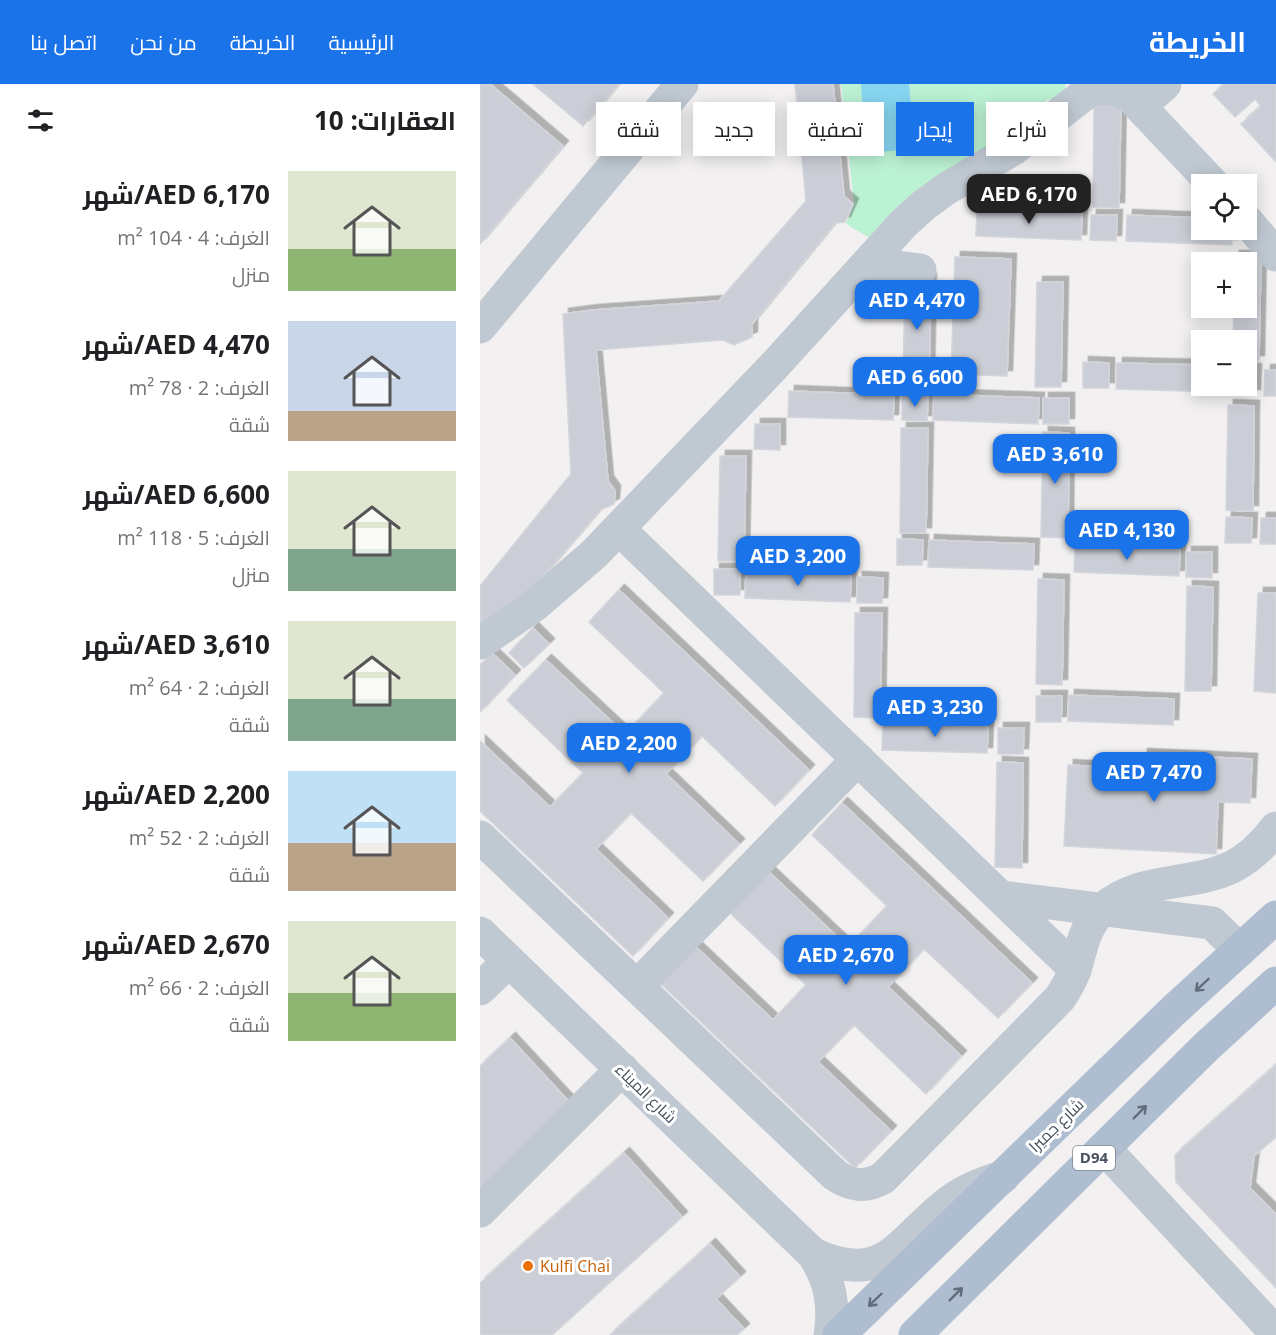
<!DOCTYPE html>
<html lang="ar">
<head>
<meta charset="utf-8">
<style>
	body { margin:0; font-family:"Open Sans",Cairo,sans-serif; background:#f6f6f6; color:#202124; direction:rtl; height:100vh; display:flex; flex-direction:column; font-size:22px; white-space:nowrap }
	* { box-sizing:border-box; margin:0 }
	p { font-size:20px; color:#757577 }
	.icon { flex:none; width:33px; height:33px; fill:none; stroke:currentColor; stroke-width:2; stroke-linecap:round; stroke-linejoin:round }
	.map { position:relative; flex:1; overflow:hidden; direction:ltr }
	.panel { display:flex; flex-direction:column; background:#fff; width:480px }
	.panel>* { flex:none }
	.banner { position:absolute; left:18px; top:18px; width:570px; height:54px; direction:rtl; display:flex; gap:12px }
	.tools { position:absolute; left:711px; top:90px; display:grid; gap:12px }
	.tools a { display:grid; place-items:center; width:66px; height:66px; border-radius:0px; background:#fff; box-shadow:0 3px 15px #0003; font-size:30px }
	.price { position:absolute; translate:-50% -51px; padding:0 14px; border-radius:12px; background:#1a73e8; color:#fff; font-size:20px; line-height:39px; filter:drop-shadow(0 2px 3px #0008) }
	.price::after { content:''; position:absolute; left:50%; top:36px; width:18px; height:14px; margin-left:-9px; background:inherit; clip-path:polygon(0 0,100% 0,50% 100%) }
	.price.selected { background:#222; color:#fff }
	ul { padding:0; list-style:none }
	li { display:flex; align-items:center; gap:18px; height:150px; padding:0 24px }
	li span { display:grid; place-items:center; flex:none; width:168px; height:120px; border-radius:0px; color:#555 }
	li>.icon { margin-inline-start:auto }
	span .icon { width:72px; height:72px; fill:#fffc; stroke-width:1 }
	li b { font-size:26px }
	h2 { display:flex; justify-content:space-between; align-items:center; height:72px; padding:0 24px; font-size:26px }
	.pill { padding:0 21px; border-radius:0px; background:#fff; box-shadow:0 3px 15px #0003; font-size:21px; line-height:54px }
	.pill.selected { background:#1a73e8; color:#fff }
	header { display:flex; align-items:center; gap:36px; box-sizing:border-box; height:84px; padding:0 30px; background:#1a73e8; color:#fff }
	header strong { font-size:28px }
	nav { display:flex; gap:33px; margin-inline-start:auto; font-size:21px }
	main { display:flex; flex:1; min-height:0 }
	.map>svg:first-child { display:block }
	.green { fill:#bcf2d4 }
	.water { fill:#87d6f1 }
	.building { fill:#cbced6; stroke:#d3d5dc; stroke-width:1.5; filter:url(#shadow) }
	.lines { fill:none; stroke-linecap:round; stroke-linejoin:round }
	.minor { stroke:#c0c9d2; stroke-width:33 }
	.major { stroke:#aebdd0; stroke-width:33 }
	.oneway { stroke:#616d7b }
	.food-dot { fill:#e8710a; stroke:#fff; stroke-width:2 }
	.labels { text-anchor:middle; stroke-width:6; stroke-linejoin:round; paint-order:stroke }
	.shield { fill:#fff; stroke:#7e868f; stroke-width:1.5 }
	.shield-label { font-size:15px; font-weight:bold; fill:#47525f }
	.street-label { font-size:16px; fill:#47525f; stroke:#fff }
	.food-label { font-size:16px; fill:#c56008; stroke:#fff; text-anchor:start }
</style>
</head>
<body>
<header>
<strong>الخريطة</strong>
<nav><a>الرئيسية</a><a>الخريطة</a><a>من نحن</a><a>اتصل بنا</a></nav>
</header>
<main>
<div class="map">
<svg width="796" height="1251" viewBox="0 0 796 1251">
	<defs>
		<filter id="shadow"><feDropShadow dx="5.5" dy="-5.5" stdDeviation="0" flood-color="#0004"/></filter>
	</defs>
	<rect width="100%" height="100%" fill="#f2f0f0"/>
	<path class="green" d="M361,0H585L586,14L566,16V35L400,160L366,140L374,119Z"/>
	<path class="water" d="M381,0H429L435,65L386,69Z"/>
	<g class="building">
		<path d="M0,0H10L83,62L0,160Z"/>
		<path d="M53,0H139L103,42Z"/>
		<path d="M315,0H353L364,112L373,120L365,138L355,139L272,240V253L254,261L243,256L116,266L128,397L135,407L134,420L120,426L36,524L0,538V502L91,390L83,230L113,226L239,217L326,117Z"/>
		<path d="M744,0H796V78L761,40L781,22L775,15L755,33L733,10Z"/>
		<path d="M614,18L641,19L639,124L613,123Z"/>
		<path d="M497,126L602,130L601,156L496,152Z"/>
		<path d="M611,131H637L636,157L610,156Z"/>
		<path d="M647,131L722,134V146H752V161L646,157Z"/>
		<path d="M754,172H781L779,277H766V256H753L754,224H766V178H754Z"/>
		<path d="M475,173L531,175L527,292L471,290Z"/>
		<path d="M425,195H451L449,300L423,299Z"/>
		<path d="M557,198H583L581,303H555Z"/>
		<path d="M603,278L629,279V304H603Z"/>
		<path d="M637,279L722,281V302H742V308L636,305Z"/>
		<path d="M766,285H776L775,311L750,310V302H766Z"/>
		<path d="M785,286H796V312H784Z"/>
		<path d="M309,307L414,311L413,336L308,333Z"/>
		<path d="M454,310L559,314L558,340L453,336Z"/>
		<path d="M422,311H448L447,337L422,336Z"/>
		<rect x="563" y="314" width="26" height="26"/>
		<path d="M748,321L774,322L773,427L746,426Z"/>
		<path d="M275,340H300V366L274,365Z"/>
		<path d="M421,344H448L446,449H420Z"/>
		<path d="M563,348L589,349L588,454L561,453Z"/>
		<path d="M240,372H266L264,477H238Z"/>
		<path d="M746,433L772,434L771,459H745Z"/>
		<path d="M781,434H796V460H780Z"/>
		<path d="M417,455L443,456L442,481H417Z"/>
		<path d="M449,456L554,460L553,486L448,483Z"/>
		<path d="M595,462L700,466L699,492L594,488Z"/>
		<path d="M706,468H732V494L706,493Z"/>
		<rect x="234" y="485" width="26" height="26"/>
		<path d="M266,488L371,492L370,518L265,514Z"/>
		<path d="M377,493L403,494L402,519H377Z"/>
		<path d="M558,495L584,496L582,601L556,600Z"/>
		<path d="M707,502L733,503L731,607H705Z"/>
		<path d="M139,506L329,686L295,722L222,652L186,690L259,760L223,797L151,729L116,765L188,834L153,872L0,727V657L70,723L103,689L27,616L66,576L145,650L184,609L109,538Z"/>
		<path d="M778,509H796V609L774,607Z"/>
		<path d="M375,529H402L400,634L374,633Z"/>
		<path d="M53,544L69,560L44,584L29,569Z"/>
		<path d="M12,569L35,591L0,628V581Z"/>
		<path d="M589,611L694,615L693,641L588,637Z"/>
		<path d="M556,612H582L581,638H556Z"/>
		<path d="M403,640L508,643L507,669L402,666Z"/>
		<path d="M518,644H544L543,670H518Z"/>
		<path d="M662,670L772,675L770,719L738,718L736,770L584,762L588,681L662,685Z"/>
		<path d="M517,678L543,679L542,784L515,783Z"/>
		<path d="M362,719L552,899L518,934L444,865L408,903L481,972L446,1010L374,941L338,978L411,1047L375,1084L181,900L216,863L293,936L326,901L250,829L289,788L368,863L407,822L332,751Z"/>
		<path d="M30,954L93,1022L0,1108V982Z"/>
		<path d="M796,981V1053L774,1072L770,1104L796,1130V1204L696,1098L695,1071Z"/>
		<path d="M144,1069L202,1133L72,1251H0V1199Z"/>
		<path d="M230,1160L260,1193L236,1215L264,1245L257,1251H130Z"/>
	</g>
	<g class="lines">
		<g class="minor">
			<path d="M661,21L685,0"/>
			<path d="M766,136L796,171"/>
			<path d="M388,179L440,186"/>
			<path d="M0,243L202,0"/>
			<path d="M139,445L595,885"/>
			<path d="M0,559L55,521L114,470L294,282L424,139L444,121L466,105L535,64L609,7L622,4L636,5L649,11L733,100"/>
			<path d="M0,753L355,1091C371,1102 385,1104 403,1094L580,914C586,905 591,896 595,886C602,863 604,842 623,825C660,792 710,803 752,783C770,774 784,760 796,744"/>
			<path d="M521,813L732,839L760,866"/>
			<path d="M0,849L333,1170C350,1196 355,1220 350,1251"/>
			<path d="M157,902L378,675"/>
			<path d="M0,905L29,877"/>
			<path d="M624,1064L796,1249"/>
			<path d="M0,1127L142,985"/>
			<path d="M333,1170C403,1202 417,1160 464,1122C482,1107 501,1099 523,1093"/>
		</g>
		<g class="major">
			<path d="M359,1251L693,927L796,833"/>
			<path d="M435,1251L726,963L796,899"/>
		</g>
	</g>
	<defs><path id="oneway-shaft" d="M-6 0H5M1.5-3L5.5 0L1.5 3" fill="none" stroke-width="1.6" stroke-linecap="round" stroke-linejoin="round" transform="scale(1.5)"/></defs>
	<g class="oneway">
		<use href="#oneway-shaft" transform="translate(722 901) rotate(137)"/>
		<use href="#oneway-shaft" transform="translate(660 1028) rotate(-45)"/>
		<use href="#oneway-shaft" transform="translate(476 1210) rotate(-45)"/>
		<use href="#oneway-shaft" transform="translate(395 1216) rotate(136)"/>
	</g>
	<circle class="food-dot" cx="48" cy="1182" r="6"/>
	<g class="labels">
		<rect class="shield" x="593" y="1062" width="42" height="24" rx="4.5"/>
		<g class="shield-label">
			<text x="614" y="1079">D94</text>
		</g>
		<g class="street-label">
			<text transform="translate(166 1009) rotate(44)" y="6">شارع الميناء</text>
			<text transform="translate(576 1041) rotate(-44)" y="6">شارع جميرا</text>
		</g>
		<g class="food-label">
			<text x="60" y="1188">Kulfi Chai</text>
		</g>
	</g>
</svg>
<div class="tools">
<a><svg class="icon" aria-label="locate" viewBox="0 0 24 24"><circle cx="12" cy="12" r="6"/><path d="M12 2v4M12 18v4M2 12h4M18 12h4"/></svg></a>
<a>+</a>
<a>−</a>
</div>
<b class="price selected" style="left:549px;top:141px">AED 6,170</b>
<b class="price" style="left:437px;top:247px">AED 4,470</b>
<b class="price" style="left:435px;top:324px">AED 6,600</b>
<b class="price" style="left:575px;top:401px">AED 3,610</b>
<b class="price" style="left:647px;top:477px">AED 4,130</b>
<b class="price" style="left:318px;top:503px">AED 3,200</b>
<b class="price" style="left:455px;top:654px">AED 3,230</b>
<b class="price" style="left:149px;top:690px">AED 2,200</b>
<b class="price" style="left:674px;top:719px">AED 7,470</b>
<b class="price" style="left:366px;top:902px">AED 2,670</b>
<div class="banner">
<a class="pill">شراء</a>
<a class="pill selected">إيجار</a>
<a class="pill">تصفية</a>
<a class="pill">جديد</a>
<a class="pill">شقة</a>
</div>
</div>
<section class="panel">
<h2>العقارات: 10<svg class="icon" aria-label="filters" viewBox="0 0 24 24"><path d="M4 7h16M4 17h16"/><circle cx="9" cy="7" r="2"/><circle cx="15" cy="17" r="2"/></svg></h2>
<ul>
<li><span style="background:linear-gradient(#dfe7d0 65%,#8fb573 0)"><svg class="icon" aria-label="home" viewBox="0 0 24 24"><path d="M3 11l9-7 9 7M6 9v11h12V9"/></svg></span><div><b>AED 6,170/شهر</b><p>الغرف: 4 · 104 m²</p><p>منزل</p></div></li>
<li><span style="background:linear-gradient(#c9d6e8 75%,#b9a48a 0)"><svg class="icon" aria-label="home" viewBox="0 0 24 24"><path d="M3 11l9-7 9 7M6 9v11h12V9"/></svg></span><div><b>AED 4,470/شهر</b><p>الغرف: 2 · 78 m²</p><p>شقة</p></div></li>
<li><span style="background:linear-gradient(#dfe7d0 65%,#7fa58c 0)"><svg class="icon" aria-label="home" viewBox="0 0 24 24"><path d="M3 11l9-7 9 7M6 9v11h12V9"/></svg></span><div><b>AED 6,600/شهر</b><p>الغرف: 5 · 118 m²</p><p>منزل</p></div></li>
<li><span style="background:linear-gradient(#dfe7d0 65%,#7fa58c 0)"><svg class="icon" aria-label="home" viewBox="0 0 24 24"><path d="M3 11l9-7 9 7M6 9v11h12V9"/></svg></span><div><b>AED 3,610/شهر</b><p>الغرف: 2 · 64 m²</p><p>شقة</p></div></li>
<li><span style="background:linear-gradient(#bfe0f5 60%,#b9a48a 0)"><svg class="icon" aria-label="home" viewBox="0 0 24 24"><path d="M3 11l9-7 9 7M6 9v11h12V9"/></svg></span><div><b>AED 2,200/شهر</b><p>الغرف: 2 · 52 m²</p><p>شقة</p></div></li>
<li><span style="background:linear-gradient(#dfe7d0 60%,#8fb573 0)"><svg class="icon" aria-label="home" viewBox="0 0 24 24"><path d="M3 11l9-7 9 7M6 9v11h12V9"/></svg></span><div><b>AED 2,670/شهر</b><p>الغرف: 2 · 66 m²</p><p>شقة</p></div></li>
</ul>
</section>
</main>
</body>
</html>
